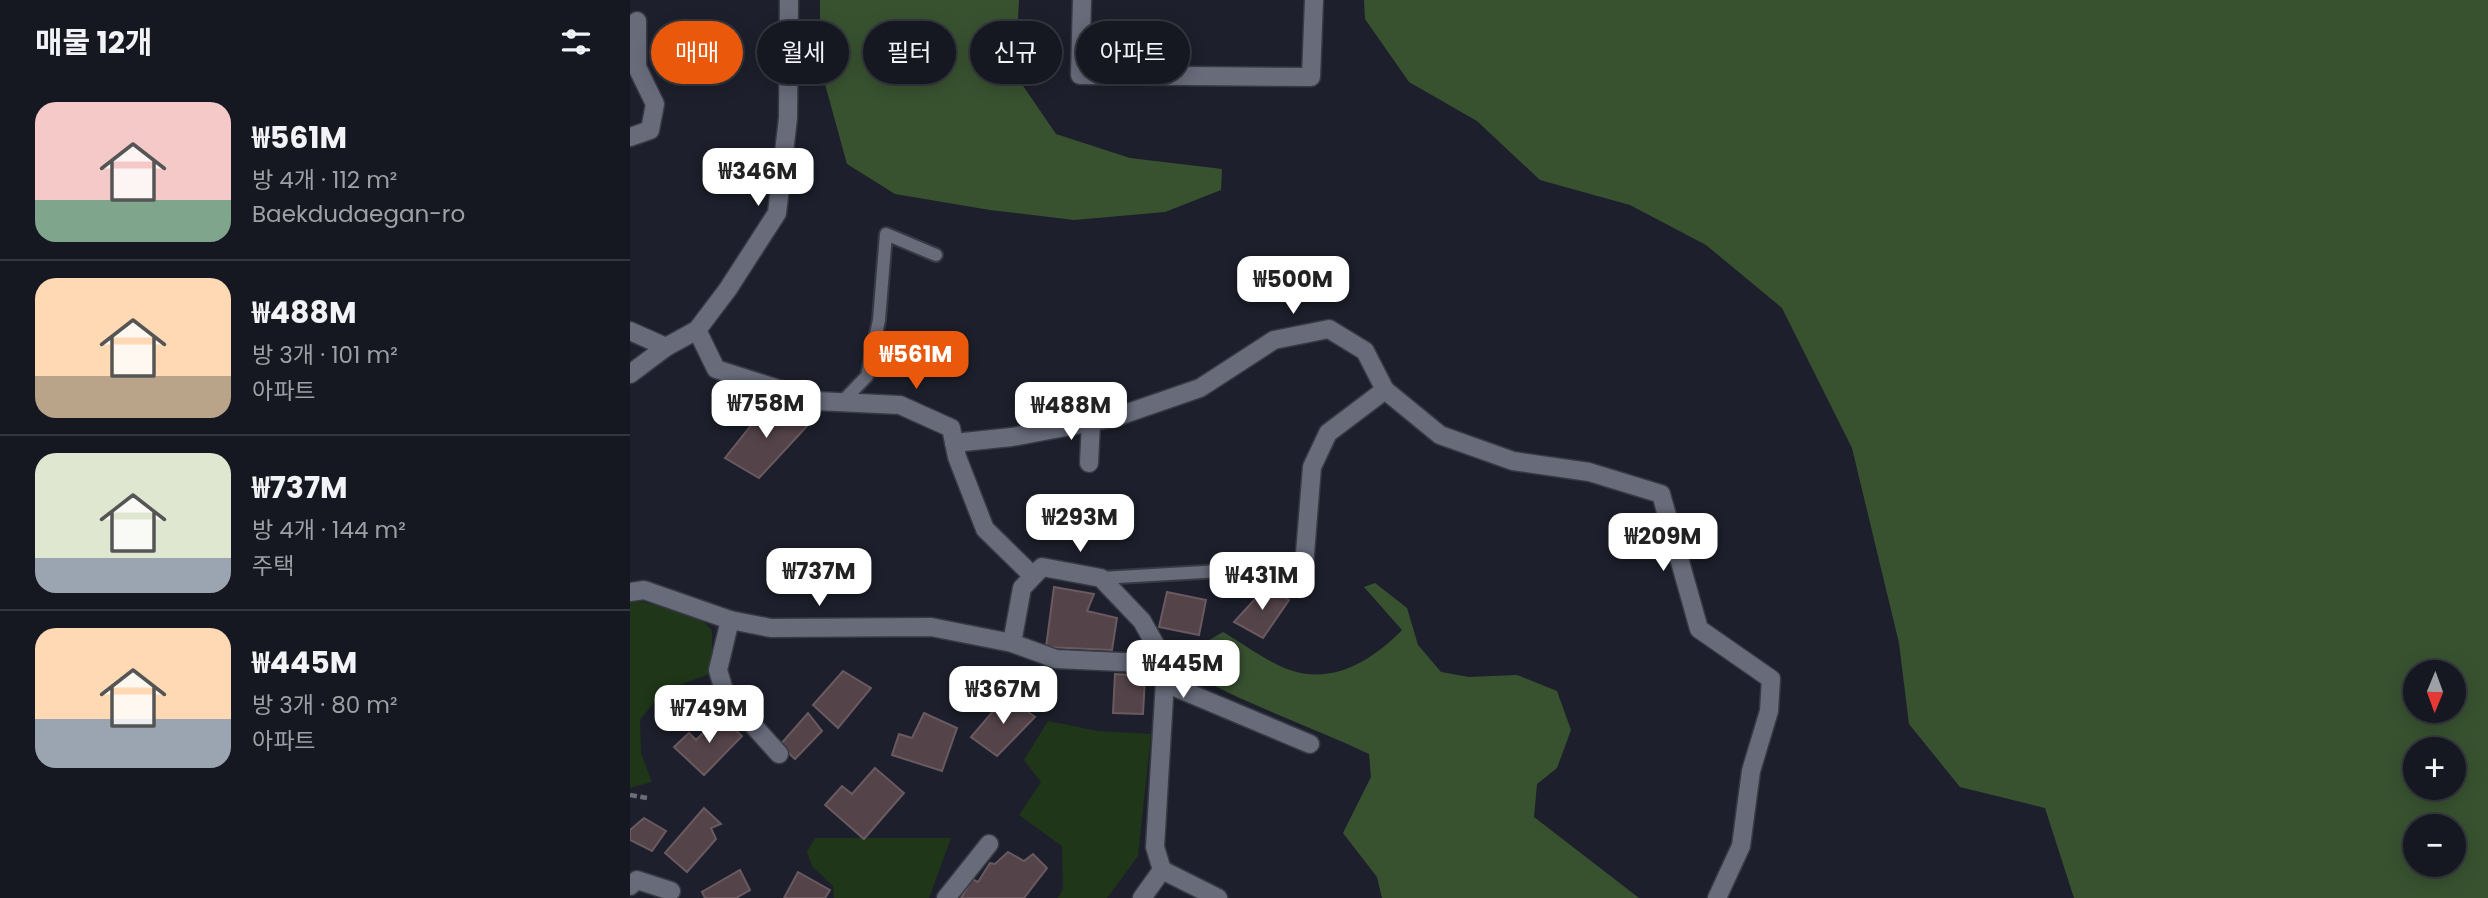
<!DOCTYPE html>
<html lang="ko">
<head>
<meta charset="utf-8">
<style>
	body { margin:0; font-family:Poppins,"Noto Sans KR",sans-serif; background:#1f212a; color:#f1f3f6; height:100vh; display:flex; flex-direction:column; font-size:26px; white-space:nowrap }
	* { box-sizing:border-box; margin:0 }
	p { font-size:23px; color:#9ea0a5 }
	.icon { flex:none; width:38px; height:38px; fill:none; stroke:currentColor; stroke-width:2; stroke-linecap:round; stroke-linejoin:round }
	.map { position:relative; flex:1; overflow:hidden }
	.details { display:flex; flex-direction:column; background:#161821; width:630px }
	.details>* { flex:none }
	.banner { position:absolute; left:21px; top:21px; width:665px; height:63px; display:flex; gap:14px }
	.needle { width:46px; rotate:181deg }
	.tools { position:absolute; left:1773px; top:660px; display:grid; gap:14px }
	.tools a { display:grid; place-items:center; width:63px; height:63px; border-radius:50%; background:#161821; box-shadow:0 4px 18px #0003,0 0 0 2px #35373f; font-size:35px }
	.price { position:absolute; translate:-50% -60px; padding:0 16px; border-radius:14px; background:#fff; color:#222; font-size:23px; line-height:46px; filter:drop-shadow(0 2px 4px #0008) }
	.price::after { content:''; position:absolute; left:50%; top:42px; width:21px; height:16px; margin-left:-10px; background:inherit; clip-path:polygon(0 0,100% 0,50% 100%) }
	.price.active { background:#ea580c; color:#fff }
	ul { padding:0; list-style:none }
	li { display:flex; align-items:center; gap:21px; height:175px; padding:0 35px }
	li+li { border-top:2px solid #35373f }
	li span { display:grid; place-items:center; flex:none; width:196px; height:140px; border-radius:21px; color:#555 }
	li>.icon { margin-inline-start:auto }
	span .icon { width:84px; height:84px; fill:#fffc; stroke-width:1 }
	li b { font-size:30px }
	h2 { display:flex; justify-content:space-between; align-items:center; height:84px; padding:0 35px; font-size:30px }
	.pill { padding:0 24px; border-radius:32px; background:#161821; box-shadow:0 4px 18px #0003,0 0 0 2px #35373f; font-size:24px; line-height:63px }
	.pill.active { background:#ea580c; color:#fff }
	main { display:flex; flex:1; min-height:0 }
	.map>svg:first-child { display:block }
	.green { fill:#1f3618 }
	.forest { fill:#385230; fill-rule:evenodd }
	.building { fill:#54444a; stroke:#6a5a60; stroke-width:2 }
	.lines { fill:none; stroke-linecap:round; stroke-linejoin:round }
	.service-casing { stroke:#373a43; stroke-width:16 }
	.minor-casing { stroke:#373a43; stroke-width:21 }
	.secondary-casing { stroke:#373a43; stroke-width:21 }
	.path { stroke:#6b6e78; stroke-width:4.5; stroke-dasharray:7 3.5; stroke-linecap:butt }
	.service { stroke:#676b7a; stroke-width:12 }
	.minor { stroke:#676b7a; stroke-width:18 }
	.secondary { stroke:#676b7a; stroke-width:18 }
</style>
</head>
<body>
<main>
<section class="details">
<h2>매물 12개<svg class="icon" aria-label="filters" viewBox="0 0 24 24"><path d="M4 7h16M4 17h16"/><circle cx="9" cy="7" r="2"/><circle cx="15" cy="17" r="2"/></svg></h2>
<ul>
<li><span style="background:linear-gradient(#f6c9c9 70%,#7fa58c 0)"><svg class="icon" aria-label="home" viewBox="0 0 24 24"><path d="M3 11l9-7 9 7M6 9v11h12V9"/></svg></span><div><b>₩561M</b><p>방 4개 · 112 m²</p><p>Baekdudaegan-ro</p></div></li>
<li><span style="background:linear-gradient(#ffd9b3 70%,#b9a48a 0)"><svg class="icon" aria-label="home" viewBox="0 0 24 24"><path d="M3 11l9-7 9 7M6 9v11h12V9"/></svg></span><div><b>₩488M</b><p>방 3개 · 101 m²</p><p>아파트</p></div></li>
<li><span style="background:linear-gradient(#dfe7d0 75%,#9aa5b1 0)"><svg class="icon" aria-label="home" viewBox="0 0 24 24"><path d="M3 11l9-7 9 7M6 9v11h12V9"/></svg></span><div><b>₩737M</b><p>방 4개 · 144 m²</p><p>주택</p></div></li>
<li><span style="background:linear-gradient(#ffd9b3 65%,#9aa5b1 0)"><svg class="icon" aria-label="home" viewBox="0 0 24 24"><path d="M3 11l9-7 9 7M6 9v11h12V9"/></svg></span><div><b>₩445M</b><p>방 3개 · 80 m²</p><p>아파트</p></div></li>
</ul>
</section>
<div class="map">
<svg width="1858" height="898" viewBox="0 0 1858 898">
	<rect width="100%" height="100%" fill="#1d202c"/>
	<g class="green">
		<path d="M9,601L52,612L71,620L82,630V673L33,691L10,720L11,753L22,782L0,788V602Z"/>
		<path d="M418,721L468,731L521,734L508,856L477,898H428L433,889L432,846L389,815L411,782L394,760Z"/>
		<path d="M185,838H321L299,898H204L203,886L182,866L177,852Z"/>
	</g>
	<g class="forest">
		<path d="M190,0H389L385,74L426,134L500,158L592,169L591,190L535,212L444,220L360,210L265,194L217,164L190,66Z"/>
		<path d="M734,0H1858V898H1444L1415,808L1330,787L1279,724L1269,643L1222,448L1152,308L1076,245L1000,205L910,180L847,121L779,82L735,19ZM1824,672V710H1785V672ZM1824,749V788H1785V749ZM1824,826V864H1785V826Z"/>
		<path d="M745,583L777,608L788,645L811,672L839,677L887,675L927,691L941,730L927,768L907,784L904,817L1009,898H752L747,877L713,833L741,777L739,754C680,726 617,705 561,673L562,650L593,632C614,644 637,662 660,670C703,685 743,660 772,630L734,587Z"/>
	</g>
	<g class="building">
		<path d="M139,403L178,425L129,478L95,458Z"/>
		<path d="M424,587L464,594L457,611L487,618L482,650L416,647Z"/>
		<path d="M636,587L659,600L633,638L604,622Z"/>
		<path d="M537,592L576,600L569,635L529,627Z"/>
		<path d="M213,671L241,688L208,728L183,705Z"/>
		<path d="M485,674L515,676L513,714L483,713Z"/>
		<path d="M376,696L405,717L367,756L341,737Z"/>
		<path d="M178,713L192,731L165,759L150,745Z"/>
		<path d="M294,713L327,728L312,771L262,755L269,734L282,738Z"/>
		<path d="M90,716L112,736L74,775L44,747L59,733L66,740Z"/>
		<path d="M245,768L274,793L234,839L195,805L212,786L222,794Z"/>
		<path d="M74,808L91,824L81,828L86,839L57,872L35,853Z"/>
		<path d="M14,818L36,831L22,851L0,840V830Z"/>
		<path d="M378,852L394,861L403,854L417,868L394,898H331L342,879L348,882L360,863L365,864Z"/>
		<path d="M110,870L120,890L106,898H75L72,892Z"/>
		<path d="M168,872L200,890L195,898H154Z"/>
	</g>
	<g class="lines">
		<g class="service-casing">
			<g id="service">
				<path d="M212,402L237,376L249,320L256,234L306,255"/>
				<path d="M471,578L674,566"/>
			</g>
		</g>
		<g class="minor-casing">
			<g id="minor">
				<path d="M452,0L450,75L681,77L684,0"/>
				<path d="M0,137L20,130L25,104L7,67V21"/>
				<path d="M67,330L86,369L186,401L270,405L321,428L327,457L355,529L403,576"/>
				<path d="M0,331L36,347"/>
				<path d="M755,390L810,435L883,461L959,472L1031,494L1069,629L1141,679L1139,711L1121,771L1111,846L1087,898"/>
				<path d="M324,443L382,437L483,418L570,388L644,340L699,329L735,351L755,390L698,433L682,467L674,566"/>
				<path d="M459,463L461,422"/>
				<path d="M0,592L14,590L100,620L141,628L301,627L382,643L426,659L536,664L525,847L532,870L512,898"/>
				<path d="M100,620L88,670L95,694L149,754"/>
				<path d="M382,643L392,588L412,567L471,578L512,621L536,664"/>
				<path d="M535,683L680,744"/>
				<path d="M532,870L588,898"/>
				<path d="M0,886L7,880L41,891"/>
				<path d="M316,898L359,844"/>
			</g>
		</g>
		<g class="secondary-casing">
			<path id="secondary" d="M0,374L36,347L67,330L98,289L147,213L158,118L159,0"/>
		</g>
		<path class="path" d="M0,795L17,798"/>
		<use href="#service" class="service"/>
		<use href="#minor" class="minor"/>
		<use href="#secondary" class="secondary"/>
	</g>
</svg>
<div class="tools">
<a><svg class="needle" viewBox="-14 -14 28 28"><path d="M0-13l5 13h-10z" fill="#e53935"/><path d="M0 13l5-13h-10z" fill="#9ea0a5"/></svg></a>
<a>+</a>
<a>−</a>
</div>
<b class="price" style="left:128px;top:208px">₩346M</b>
<b class="price" style="left:663px;top:316px">₩500M</b>
<b class="price active" style="left:286px;top:391px">₩561M</b>
<b class="price" style="left:136px;top:440px">₩758M</b>
<b class="price" style="left:441px;top:442px">₩488M</b>
<b class="price" style="left:450px;top:554px">₩293M</b>
<b class="price" style="left:1033px;top:573px">₩209M</b>
<b class="price" style="left:189px;top:608px">₩737M</b>
<b class="price" style="left:632px;top:612px">₩431M</b>
<b class="price" style="left:553px;top:700px">₩445M</b>
<b class="price" style="left:373px;top:726px">₩367M</b>
<b class="price" style="left:79px;top:745px">₩749M</b>
<div class="banner">
<a class="pill active">매매</a>
<a class="pill">월세</a>
<a class="pill">필터</a>
<a class="pill">신규</a>
<a class="pill">아파트</a>
</div>
</div>
</main>
</body>
</html>
